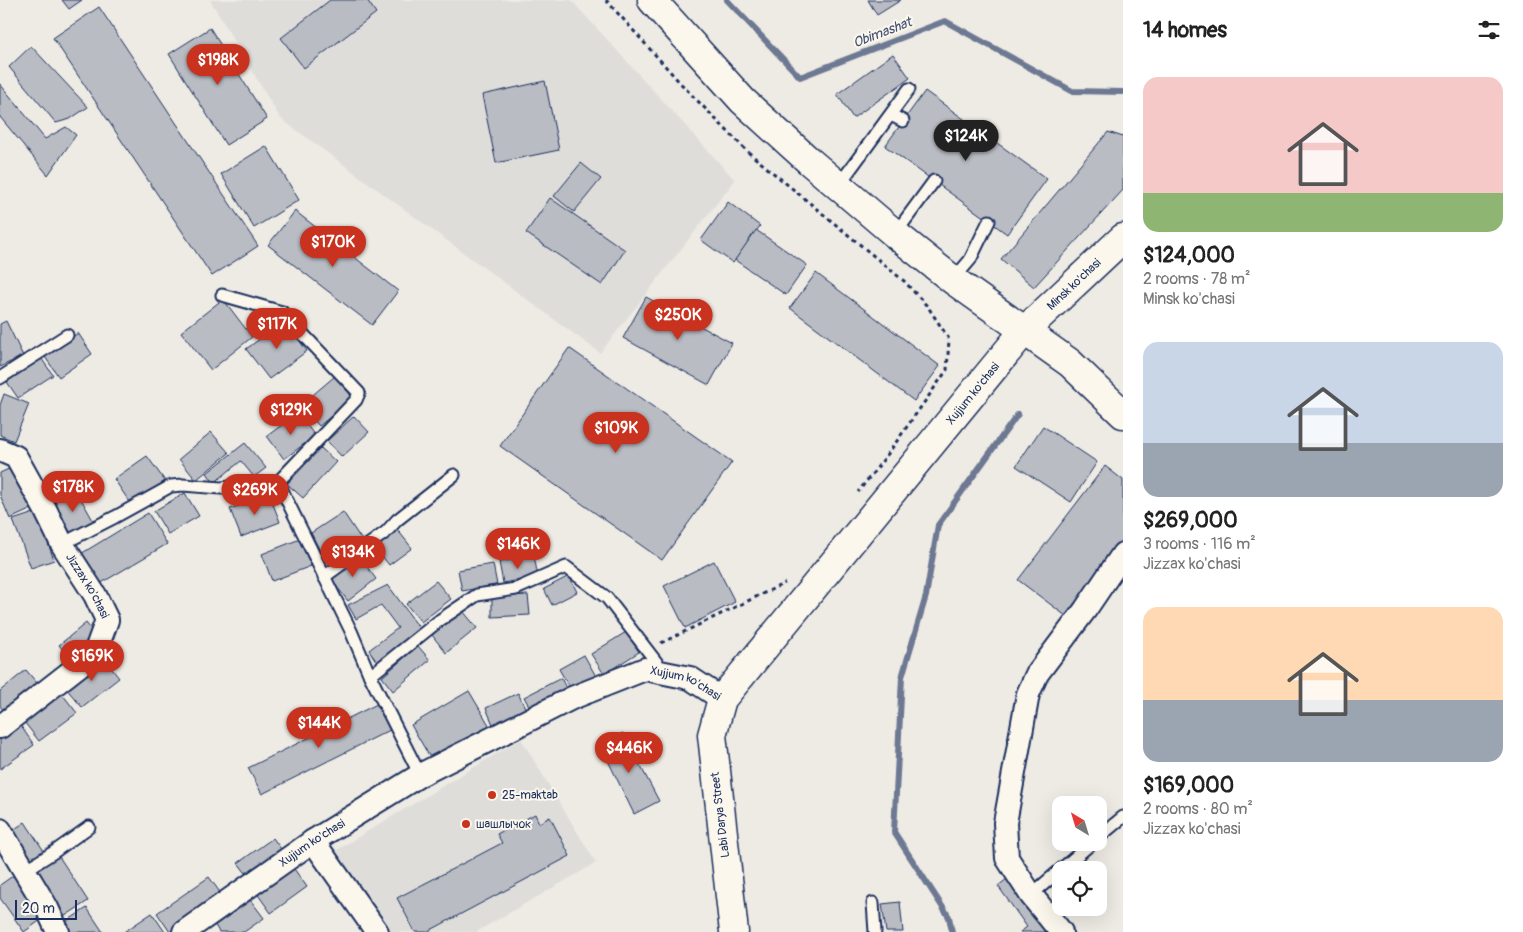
<!DOCTYPE html>
<html lang="en">
<head>
<meta charset="utf-8">
<style>
	body { margin:0; font-family:Pangolin,sans-serif; background:#f2f2f2; color:#222; height:100vh; display:flex; flex-direction:column; font-size:19px; white-space:nowrap }
	* { box-sizing:border-box; margin:0 }
	p { font-size:16px; color:#767676 }
	.icon { flex:none; width:28px; height:28px; fill:none; stroke:currentColor; stroke-width:2; stroke-linecap:round; stroke-linejoin:round }
	.map { position:relative; flex:1; overflow:hidden }
	.panel { display:flex; flex-direction:column; background:#fff; width:400px }
	.panel>* { flex:none }
	.needle { width:32px; rotate:322deg }
	.controls { position:absolute; left:1052px; top:796px; display:grid; gap:10px }
	.controls a { display:grid; place-items:center; width:55px; height:55px; border-radius:10px; background:#fff; box-shadow:0 5px 20px #0002; font-size:25px }
	.scale { position:absolute; left:15px; bottom:12px; width:62px; box-sizing:border-box; padding-left:5px; border:2px solid #1b2f5e; border-top:0; font-size:14px; line-height:18px; white-space:nowrap; color:#1b2f5e; -webkit-text-stroke:4px #fbf7ec; paint-order:stroke }
	.price { position:absolute; translate:-50% -42px; padding:0 11px; border-radius:18px; background:#c8321e; color:#fff; font-size:16px; line-height:32px; filter:drop-shadow(0 1px 2px #0008) }
	.price::after { content:''; position:absolute; left:50%; top:30px; width:15px; height:11px; margin-left:-8px; background:inherit; clip-path:polygon(0 0,100% 0,50% 100%) }
	.price.on { background:#222; color:#fff }
	ul { padding:0; list-style:none }
	li { display:grid; align-content:center; gap:10px; height:265px; padding:0 20px }
	li span { display:grid; place-items:center; height:155px; border-radius:15px; color:#555 }
	li>.icon { margin-inline-start:auto }
	span .icon { width:90px; height:90px; fill:#fffc; stroke-width:1 }
	li b { font-size:21px }
	h2 { display:flex; justify-content:space-between; align-items:center; height:60px; padding:0 20px; font-size:21px }
	main { display:flex; flex:1; min-height:0 }
	.map>svg:first-child { display:block }
	.built { fill:#deddda }
	.lines { fill:none; stroke-linecap:round; stroke-linejoin:round }
	.stream { stroke:#6d7892; stroke-width:6 }
	.building { fill:#b9bcc3; stroke:#1b2f5e }
	.service-casing { stroke:#1b2f5e; stroke-width:15 }
	.minor-casing { stroke:#1b2f5e; stroke-width:26 }
	.tertiary-casing { stroke:#1b2f5e; stroke-width:31 }
	.path { stroke:#1b2f5e; stroke-width:3; stroke-dasharray:4 4; stroke-linecap:butt }
	.service { stroke:#fbf7ec; stroke-width:11 }
	.minor { stroke:#fbf7ec; stroke-width:22 }
	.tertiary { stroke:#fbf7ec; stroke-width:28 }
	.poi-dot { fill:#c8321e; stroke:#fbf7ec; stroke-width:2 }
	.labels { text-anchor:middle; stroke-width:4; stroke-linejoin:round; paint-order:stroke }
	.street-label { font-size:12px; fill:#1b2f5e; stroke:#fbf7ec }
	.poi-label { font-size:12px; fill:#1b2f5e; stroke:#fbf7ec; text-anchor:start }
	.water-label { font-size:14px; font-style:italic; fill:#445378; stroke:#fbf7ec }
</style>
</head>
<body>
<main>
<div class="map">
<svg width="1123" height="932" viewBox="0 0 1123 932">
	<rect width="100%" height="100%" fill="#eeebe4"/>
	<filter id="ink" filterUnits="userSpaceOnUse"><feTurbulence type="fractalNoise" baseFrequency=".02" numOctaves="2"/><feDisplacementMap in="SourceGraphic" scale="10" xChannelSelector="R" yChannelSelector="G"/><feConvolveMatrix kernelMatrix="1 2 1 2 8 2 1 2 1" color-interpolation-filters="sRGB"/></filter>
	<g filter="url(#ink)">
		<g class="built">
			<path d="M210,0H571L735,180L600,353L280,118Z"/>
			<path d="M521,739L596,863L476,932H384L373,920L335,851Z"/>
		</g>
		<g class="lines">
			<g class="stream">
				<path d="M727,0L800,77L945,21L1072,91L1123,92"/>
				<path d="M952,932L949,917L894,832L902,677L926,596L938,525L1018,414"/>
			</g>
		</g>
		<g class="building">
			<path d="M62,0H82L69,9Z"/>
			<path d="M330,0H367L376,13L304,68L281,38Z"/>
			<path d="M868,0H901L877,15Z"/>
			<path d="M99,7L258,246L212,276L53,38Z"/>
			<path d="M210,28L267,119L226,145L169,54Z"/>
			<path d="M31,46L88,107L70,119L56,123L9,67Z"/>
			<path d="M893,54L910,78L853,118L837,94Z"/>
			<path d="M545,81L559,150L496,163L482,95Z"/>
			<path d="M0,84L45,139L66,127L76,135L48,175L0,117Z"/>
			<path d="M925,91L1047,179L1007,234L885,146Z"/>
			<path d="M1108,132L1123,137V190L1034,287L1001,259Z"/>
			<path d="M266,146L299,200L254,228L221,174Z"/>
			<path d="M581,163L601,179L574,212L554,196Z"/>
			<path d="M550,198L625,250L602,285L526,233Z"/>
			<path d="M728,202L760,226L733,263L701,240Z"/>
			<path d="M295,211L398,291L372,325L268,245Z"/>
			<path d="M756,230L807,265L786,295L735,260Z"/>
			<path d="M816,273L940,366L914,401L790,308Z"/>
			<path d="M646,297L732,343L709,385L623,338Z"/>
			<path d="M223,299L252,337L211,370L181,332Z"/>
			<path d="M6,321L23,356L0,367V324Z"/>
			<path d="M285,321L307,351L269,379L246,349Z"/>
			<path d="M78,333L92,354L59,377L45,357Z"/>
			<path d="M569,348L732,462L662,560L500,446Z"/>
			<path d="M41,358L53,375L18,398L7,382Z"/>
			<path d="M335,376L353,398L319,426L301,405Z"/>
			<path d="M4,394L29,404L14,441L0,435V405Z"/>
			<path d="M298,413L315,436L284,459L267,436Z"/>
			<path d="M354,416L369,432L342,457L327,441Z"/>
			<path d="M1043,426L1097,462L1071,502L1016,466Z"/>
			<path d="M211,432L229,453L196,480L179,459Z"/>
			<path d="M245,443L266,468L254,477L241,461L214,483L207,473Z"/>
			<path d="M321,448L336,462L303,498L287,484Z"/>
			<path d="M147,456L165,481L131,504L114,479Z"/>
			<path d="M15,466L34,508L10,519L0,495V473Z"/>
			<path d="M1105,466L1123,480V541L1066,616L1018,580Z"/>
			<path d="M76,490L94,522L70,536L52,503Z"/>
			<path d="M185,493L199,516L168,534L154,511Z"/>
			<path d="M269,494L280,522L241,537L230,509Z"/>
			<path d="M37,512L54,560L31,568L13,520Z"/>
			<path d="M343,512L363,542L328,567L311,533Z"/>
			<path d="M148,513L167,544L98,585L79,555Z"/>
			<path d="M396,528L412,548L389,565L373,545Z"/>
			<path d="M300,539L311,566L272,581L262,554Z"/>
			<path d="M359,556L376,579L348,601L330,578Z"/>
			<path d="M534,556L538,577L503,583L499,562Z"/>
			<path d="M714,561L735,602L685,628L664,586Z"/>
			<path d="M493,564L497,585L462,591L458,570Z"/>
			<path d="M569,576L577,592L552,605L544,589Z"/>
			<path d="M436,581L451,599L421,622L406,604Z"/>
			<path d="M388,585L420,629L378,664L369,650L398,628L381,605L356,619L348,605Z"/>
			<path d="M528,595L530,615L492,617V597Z"/>
			<path d="M463,611L477,628L446,653L432,635Z"/>
			<path d="M86,623L98,638L71,660L59,645Z"/>
			<path d="M626,632L639,652L604,674L591,654Z"/>
			<path d="M418,646L430,660L393,691L382,677Z"/>
			<path d="M584,655L597,678L572,692L559,669Z"/>
			<path d="M102,656L119,678L82,707L64,686Z"/>
			<path d="M26,670L41,688L7,715L0,706V691Z"/>
			<path d="M561,678L569,694L533,713L524,697Z"/>
			<path d="M59,690L77,713L39,741L21,718Z"/>
			<path d="M469,691L492,730L434,764L411,725Z"/>
			<path d="M518,693L528,714L495,729L486,708Z"/>
			<path d="M377,704L390,730L262,794L248,768Z"/>
			<path d="M18,722L34,745L0,769V734Z"/>
			<path d="M623,733L659,801L634,814L600,744Z"/>
			<path d="M535,814L539,823L550,817L570,856L427,932H415L397,898L502,843L497,834Z"/>
			<path d="M25,822L44,851L24,864L6,835Z"/>
			<path d="M273,838L286,856L252,881L238,863Z"/>
			<path d="M58,855L88,901L59,920L32,870Z"/>
			<path d="M292,866L307,887L271,913L256,892Z"/>
			<path d="M14,875L45,917L24,932L0,898V885Z"/>
			<path d="M1012,875L1053,932H1020L1027,927L998,886Z"/>
			<path d="M209,877L224,898L175,932H170L157,913Z"/>
			<path d="M248,897L264,918L244,932H219L213,922Z"/>
			<path d="M900,902L903,932H886L882,904Z"/>
			<path d="M87,908L103,932H65L61,925Z"/>
			<path d="M152,913L165,932H124Z"/>
		</g>
		<g class="lines">
			<g class="service-casing">
				<g id="service">
					<path d="M891,115L903,121"/>
					<path d="M838,186L909,89"/>
					<path d="M895,234L934,181"/>
					<path d="M953,280L970,260L989,221"/>
					<path d="M222,295L282,312L359,393L356,400L278,482"/>
					<path d="M0,378L67,335"/>
					<path d="M62,544L115,517L171,486L183,485L221,488L278,482L351,631L370,676L440,620L477,595L516,589L566,567L607,598L664,672"/>
					<path d="M324,577L386,532L397,520L454,475"/>
					<path d="M370,676L420,775"/>
					<path d="M1099,837L1123,817"/>
					<path d="M24,871L54,852L89,827"/>
					<path d="M1031,895L1093,842"/>
					<path d="M873,903L875,932"/>
				</g>
			</g>
			<g class="minor-casing">
				<g id="minor">
					<path id="s1" d="M0,450L16,457L45,509L62,544L95,595L107,620L95,653L0,727"/>
					<path d="M0,830L47,908L58,932"/>
					<path d="M313,841L377,932"/>
					<path id="s2" d="M184,932L313,841L420,775L572,698L645,669L690,678L722,699"/>
					<path d="M1061,932L1031,895L1007,858L1005,823L1028,694L1037,674L1085,610L1123,554"/>
				</g>
			</g>
			<g class="tertiary-casing">
				<g id="tertiary">
					<path d="M652,0L743,101L808,160L895,234L953,280L1070,363L1123,414"/>
					<path id="s3" d="M734,932L712,735L722,699L1024,331L1123,238"/>
				</g>
			</g>
			<g class="path">
				<path d="M606,0L684,87L748,152L904,281L928,307L949,339L947,370L887,455L858,492"/>
				<path d="M661,643L785,583"/>
			</g>
			<use href="#service" class="service"/>
			<use href="#minor" class="minor"/>
			<use href="#tertiary" class="tertiary"/>
		</g>
	</g>
	<g class="poi-dot">
		<circle cx="492" cy="795" r="5"/>
		<circle cx="466" cy="824" r="5"/>
	</g>
	<g class="labels">
		<g class="street-label">
			<text dy="4" stroke="none"><textPath href="#s3" startOffset="780">Minsk ko'chasi</textPath></text>
			<text dy="4" stroke="none"><textPath href="#s3" startOffset="631">Xujjum ko'chasi</textPath></text>
			<text dy="4" stroke="none"><textPath href="#s1" startOffset="165">Jizzax ko'chasi</textPath></text>
			<text dy="4" stroke="none"><textPath href="#s2" startOffset="576">Xujjum ko'chasi</textPath></text>
			<text transform="translate(720 815) rotate(-97)" y="4">Labi Darya Street</text>
			<text dy="4" stroke="none"><textPath href="#s2" startOffset="156">Xujjum ko'chasi</textPath></text>
		</g>
		<g class="poi-label">
			<text x="502" y="799">25-maktab</text>
			<text x="476" y="828">шашлычок</text>
		</g>
		<g class="water-label">
			<text transform="translate(882 32) rotate(-21)" y="5">Obimashat</text>
		</g>
	</g>
</svg>
<div class="controls">
<a><svg class="needle" viewBox="-14 -14 28 28"><path d="M0-13l5 13h-10z" fill="#e53935"/><path d="M0 13l5-13h-10z" fill="#767676"/></svg></a>
<a><svg class="icon" aria-label="locate" viewBox="0 0 24 24"><circle cx="12" cy="12" r="6"/><path d="M12 2v4M12 18v4M2 12h4M18 12h4"/></svg></a>
</div>
<div class="scale">20 m</div>
<b class="price" style="left:218px;top:86px">$198K</b>
<b class="price on" style="left:966px;top:162px">$124K</b>
<b class="price" style="left:333px;top:268px">$170K</b>
<b class="price" style="left:678px;top:341px">$250K</b>
<b class="price" style="left:277px;top:350px">$117K</b>
<b class="price" style="left:291px;top:436px">$129K</b>
<b class="price" style="left:616px;top:454px">$109K</b>
<b class="price" style="left:73px;top:513px">$178K</b>
<b class="price" style="left:255px;top:516px">$269K</b>
<b class="price" style="left:518px;top:570px">$146K</b>
<b class="price" style="left:353px;top:578px">$134K</b>
<b class="price" style="left:92px;top:682px">$169K</b>
<b class="price" style="left:319px;top:749px">$144K</b>
<b class="price" style="left:629px;top:774px">$446K</b>
</div>
<section class="panel">
<h2>14 homes<svg class="icon" aria-label="filters" viewBox="0 0 24 24"><path d="M4 7h16M4 17h16"/><circle cx="9" cy="7" r="2"/><circle cx="15" cy="17" r="2"/></svg></h2>
<ul>
<li><span style="background:linear-gradient(#f6c9c9 75%,#8fb573 0)"><svg class="icon" aria-label="home" viewBox="0 0 24 24"><path d="M3 11l9-7 9 7M6 9v11h12V9"/></svg></span><div><b>$124,000</b><p>2 rooms · 78 m²</p><p>Minsk ko'chasi</p></div></li>
<li><span style="background:linear-gradient(#c9d6e8 65%,#9aa5b1 0)"><svg class="icon" aria-label="home" viewBox="0 0 24 24"><path d="M3 11l9-7 9 7M6 9v11h12V9"/></svg></span><div><b>$269,000</b><p>3 rooms · 116 m²</p><p>Jizzax ko'chasi</p></div></li>
<li><span style="background:linear-gradient(#ffd9b3 60%,#9aa5b1 0)"><svg class="icon" aria-label="home" viewBox="0 0 24 24"><path d="M3 11l9-7 9 7M6 9v11h12V9"/></svg></span><div><b>$169,000</b><p>2 rooms · 80 m²</p><p>Jizzax ko'chasi</p></div></li>
</ul>
</section>
</main>
</body>
</html>
